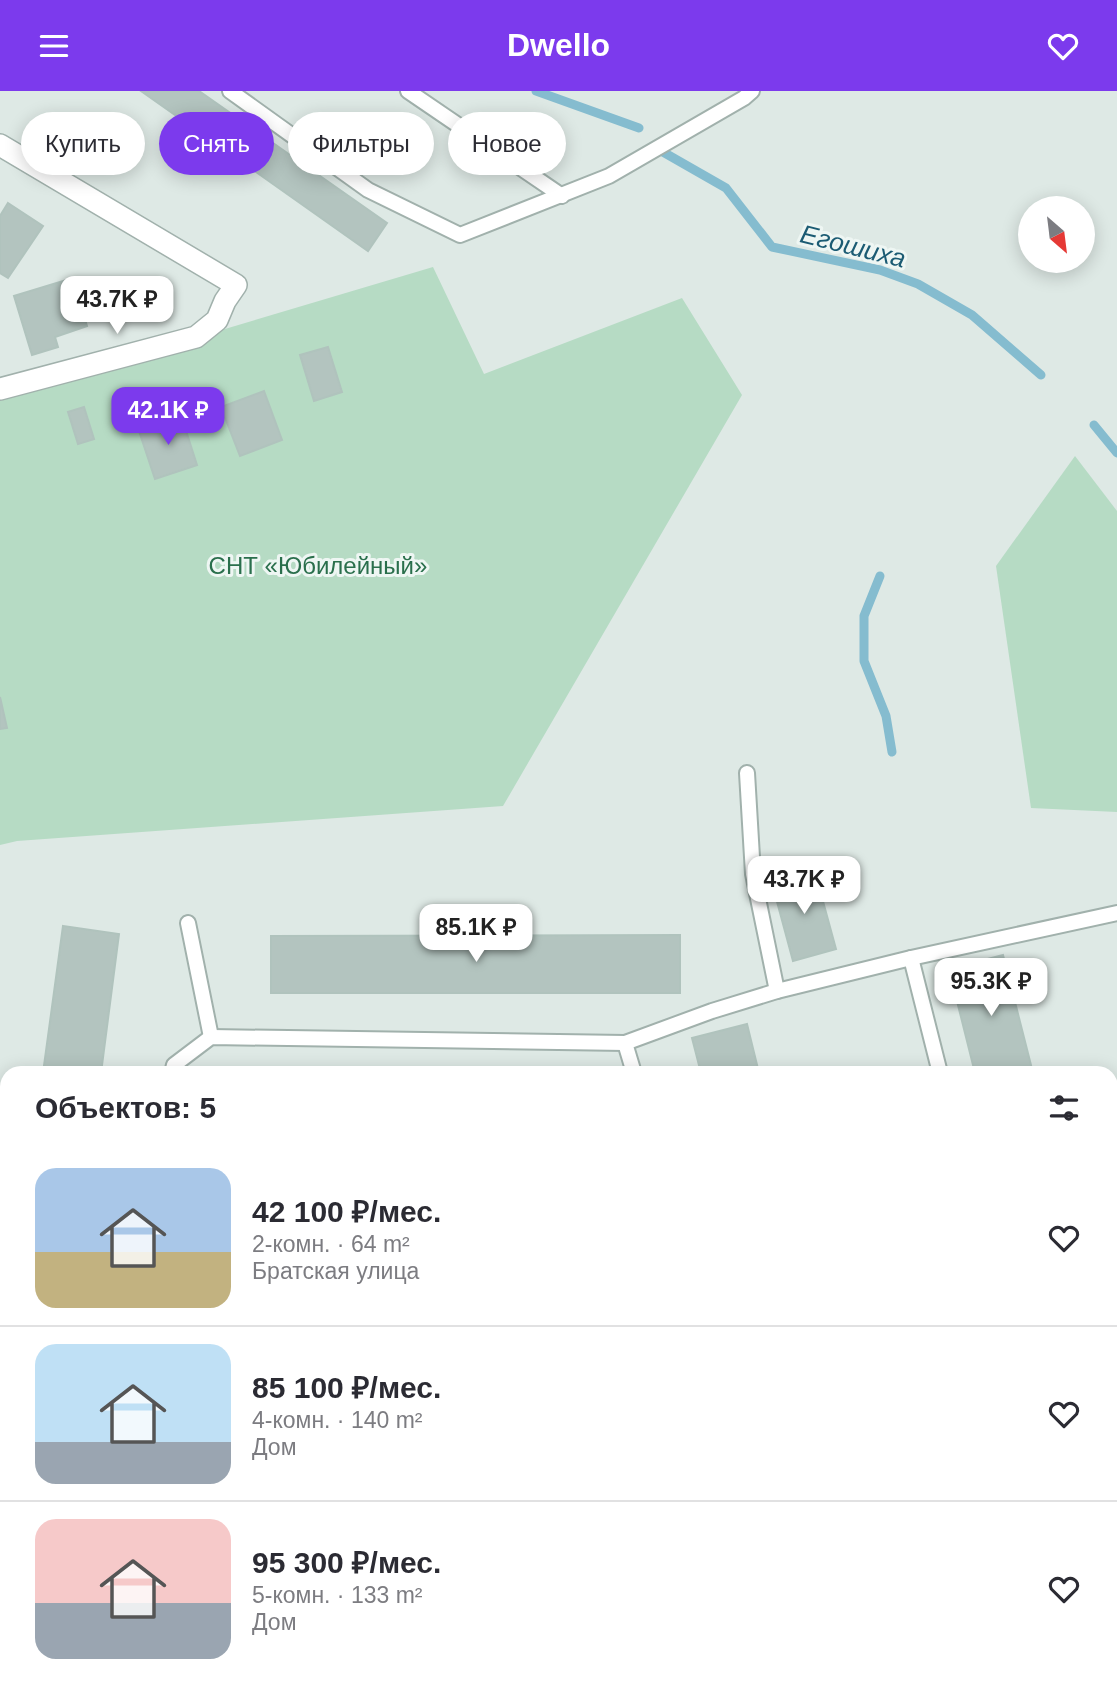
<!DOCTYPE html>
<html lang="ru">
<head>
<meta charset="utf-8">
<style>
	body { margin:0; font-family:Arial,sans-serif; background:#f2f2f3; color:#2b2b33; height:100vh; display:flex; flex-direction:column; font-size:26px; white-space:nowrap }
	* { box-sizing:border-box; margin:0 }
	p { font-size:23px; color:#7c7c81 }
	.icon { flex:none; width:38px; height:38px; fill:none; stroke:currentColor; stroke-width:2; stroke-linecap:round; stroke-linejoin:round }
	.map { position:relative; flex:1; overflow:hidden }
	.details { position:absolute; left:0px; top:975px; width:1118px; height:625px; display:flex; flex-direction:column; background:#fff; border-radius:21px 21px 0 0; box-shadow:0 4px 18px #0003 }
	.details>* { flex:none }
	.banner { position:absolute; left:21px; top:21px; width:700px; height:63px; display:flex; gap:14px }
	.needle { width:46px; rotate:152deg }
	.buttons { position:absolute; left:1018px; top:105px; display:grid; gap:14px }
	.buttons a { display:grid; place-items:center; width:77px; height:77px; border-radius:50%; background:#fff; box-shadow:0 4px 18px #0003; font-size:35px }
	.price { position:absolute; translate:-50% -60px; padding:0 16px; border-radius:14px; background:#fff; color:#222; font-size:23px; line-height:46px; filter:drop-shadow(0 2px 4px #0008) }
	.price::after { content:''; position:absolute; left:50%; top:42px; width:21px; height:16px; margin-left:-10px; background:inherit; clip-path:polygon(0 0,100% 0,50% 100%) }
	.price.active { background:#7c3aed; color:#fff }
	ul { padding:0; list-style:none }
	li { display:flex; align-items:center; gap:21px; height:175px; padding:0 35px }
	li+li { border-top:2px solid #e1e1e2 }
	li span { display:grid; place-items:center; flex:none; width:196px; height:140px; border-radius:21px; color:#555 }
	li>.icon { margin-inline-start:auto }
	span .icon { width:84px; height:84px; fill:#fffc; stroke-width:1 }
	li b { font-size:30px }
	h2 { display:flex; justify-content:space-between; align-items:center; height:84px; padding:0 35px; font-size:30px }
	.chip { padding:0 24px; border-radius:32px; background:#fff; box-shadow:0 4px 18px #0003; font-size:24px; line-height:63px }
	.chip.active { background:#7c3aed; color:#fff }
	header { display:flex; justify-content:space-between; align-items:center; height:91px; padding:0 35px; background:#7c3aed; color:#fff; font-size:32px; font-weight:700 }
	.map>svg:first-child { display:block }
	.green { fill:#b6dbc4 }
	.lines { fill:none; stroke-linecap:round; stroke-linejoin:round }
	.stream { stroke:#85bccf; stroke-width:9 }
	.building { fill:#b3c4bf; stroke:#b0c3bd; stroke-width:2 }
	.lane-casing { stroke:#a1b1ac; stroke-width:18 }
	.street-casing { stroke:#a1b1ac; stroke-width:24 }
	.lane { stroke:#fff; stroke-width:14 }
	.street { stroke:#fff; stroke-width:21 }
	.labels { text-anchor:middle; stroke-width:6; stroke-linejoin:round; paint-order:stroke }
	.park-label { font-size:24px; fill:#2a6f4c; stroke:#eef6f3 }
	.water-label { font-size:26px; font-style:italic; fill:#1b5b73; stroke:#eef6f3 }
</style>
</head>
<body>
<header><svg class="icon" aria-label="menu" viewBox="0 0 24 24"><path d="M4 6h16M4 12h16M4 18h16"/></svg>Dwello<svg class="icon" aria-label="heart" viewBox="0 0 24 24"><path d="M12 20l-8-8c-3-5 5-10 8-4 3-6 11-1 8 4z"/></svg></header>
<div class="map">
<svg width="1117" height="1599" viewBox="0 0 1117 1599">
	<rect width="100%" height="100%" fill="#dee9e5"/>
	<g class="green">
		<path d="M433,176L484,283L682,207L742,304L503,715L17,750L0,754V305Z"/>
		<path d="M1075,365L1117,420V721L1031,717L996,475Z"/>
		<path d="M1117,1477V1599H986L993,1593L1111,1592V1482Z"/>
		<path d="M482,1593V1592L654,1593L644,1599H472Z"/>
	</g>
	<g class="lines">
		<g class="stream">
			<path d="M536,0L639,37"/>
			<path d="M663,61L726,97L772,156L880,179L918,193L972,224L1041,284"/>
			<path d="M1094,334L1117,362"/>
			<path d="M880,485L864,525V570L886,625L892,661"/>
		</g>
	</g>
	<g class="building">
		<path d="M141,0H199L387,132L368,160Z"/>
		<path d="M8,112L43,135L8,187L0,182V125Z"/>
		<path d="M73,187L87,235L55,246L58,256L32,264L14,205Z"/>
		<path d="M328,256L342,301L314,310L300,264Z"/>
		<path d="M264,300L282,349L240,365L221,316Z"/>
		<path d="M84,316L94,348L78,353L68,321Z"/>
		<path d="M181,324L197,374L155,388L138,337Z"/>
		<path d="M0,606L7,637L0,638Z"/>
		<path d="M815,781L836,858L793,870L772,792Z"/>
		<path d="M63,835L119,843L101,982H43Z"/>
		<path d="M680,844V902H271V845Z"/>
		<path d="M1003,864L1033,982H975L949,878Z"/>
		<path d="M747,933L759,982H701L692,947Z"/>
		<path d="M7,1467V1545L0,1550V1471Z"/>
		<path d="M79,1592H175L179,1599H83Z"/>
		<path d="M287,1592H397L386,1599H276Z"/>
		<path d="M750,1592H812L805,1599H756Z"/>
	</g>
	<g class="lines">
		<g class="lane-casing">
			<g id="lane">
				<path d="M230,0L368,99L460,144L609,85L744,7L752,0"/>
				<path d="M408,0L562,105"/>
				<path d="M747,682L753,783L777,900"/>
				<path d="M188,832L211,946"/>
				<path d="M911,867L940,982"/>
				<path d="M625,952L634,982"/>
				<path d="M172,982L174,974L211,946L625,952L712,920L777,900L911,867L1117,822"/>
				<path d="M1111,1345L1117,1349"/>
				<path d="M1111,1379L1117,1374"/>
				<path d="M0,1388L7,1384"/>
				<path d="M219,1599L220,1592"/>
				<path d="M448,1599L458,1592"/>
				<path d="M858,1599L866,1592"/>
			</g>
		</g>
		<g class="street-casing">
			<path id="street" d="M0,54L236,194L225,210L217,229L196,246L0,298"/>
		</g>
		<use href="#lane" class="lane"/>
		<use href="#street" class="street"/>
	</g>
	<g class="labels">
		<g class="park-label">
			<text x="318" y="483">СНТ «Юбилейный»</text>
		</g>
		<g class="water-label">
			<text transform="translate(853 155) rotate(14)" y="9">Егошиха</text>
		</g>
	</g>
</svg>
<div class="buttons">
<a><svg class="needle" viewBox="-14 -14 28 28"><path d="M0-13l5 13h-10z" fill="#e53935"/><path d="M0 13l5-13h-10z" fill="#7c7c81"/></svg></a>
</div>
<b class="price" style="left:117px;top:245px">43.7K ₽</b>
<b class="price active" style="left:168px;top:356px">42.1K ₽</b>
<b class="price" style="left:804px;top:825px">43.7K ₽</b>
<b class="price" style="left:476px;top:873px">85.1K ₽</b>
<b class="price" style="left:991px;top:927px">95.3K ₽</b>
<div class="banner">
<a class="chip">Купить</a>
<a class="chip active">Снять</a>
<a class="chip">Фильтры</a>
<a class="chip">Новое</a>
</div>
<section class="details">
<h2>Объектов: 5<svg class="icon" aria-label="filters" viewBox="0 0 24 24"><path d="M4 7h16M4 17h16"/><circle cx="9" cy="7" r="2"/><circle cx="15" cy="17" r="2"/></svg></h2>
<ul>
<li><span style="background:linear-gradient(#a9c7e8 60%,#c2b280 0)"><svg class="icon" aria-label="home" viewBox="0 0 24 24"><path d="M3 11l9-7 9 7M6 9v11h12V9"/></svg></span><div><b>42 100 ₽/мес.</b><p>2-комн. · 64 m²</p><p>Братская улица</p></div><svg class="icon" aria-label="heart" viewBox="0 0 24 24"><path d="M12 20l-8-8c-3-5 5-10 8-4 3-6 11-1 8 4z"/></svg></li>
<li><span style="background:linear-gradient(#bfe0f5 70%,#9aa5b1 0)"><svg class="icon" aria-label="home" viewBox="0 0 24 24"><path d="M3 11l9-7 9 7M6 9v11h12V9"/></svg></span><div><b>85 100 ₽/мес.</b><p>4-комн. · 140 m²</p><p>Дом</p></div><svg class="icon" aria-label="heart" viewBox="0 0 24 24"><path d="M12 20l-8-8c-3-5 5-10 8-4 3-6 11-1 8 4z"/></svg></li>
<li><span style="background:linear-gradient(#f6c9c9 60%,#9aa5b1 0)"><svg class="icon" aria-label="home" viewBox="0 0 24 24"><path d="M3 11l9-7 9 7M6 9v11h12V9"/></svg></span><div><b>95 300 ₽/мес.</b><p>5-комн. · 133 m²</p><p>Дом</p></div><svg class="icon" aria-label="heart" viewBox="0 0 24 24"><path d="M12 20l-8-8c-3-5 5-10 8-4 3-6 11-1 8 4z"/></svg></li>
</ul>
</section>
</div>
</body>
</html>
